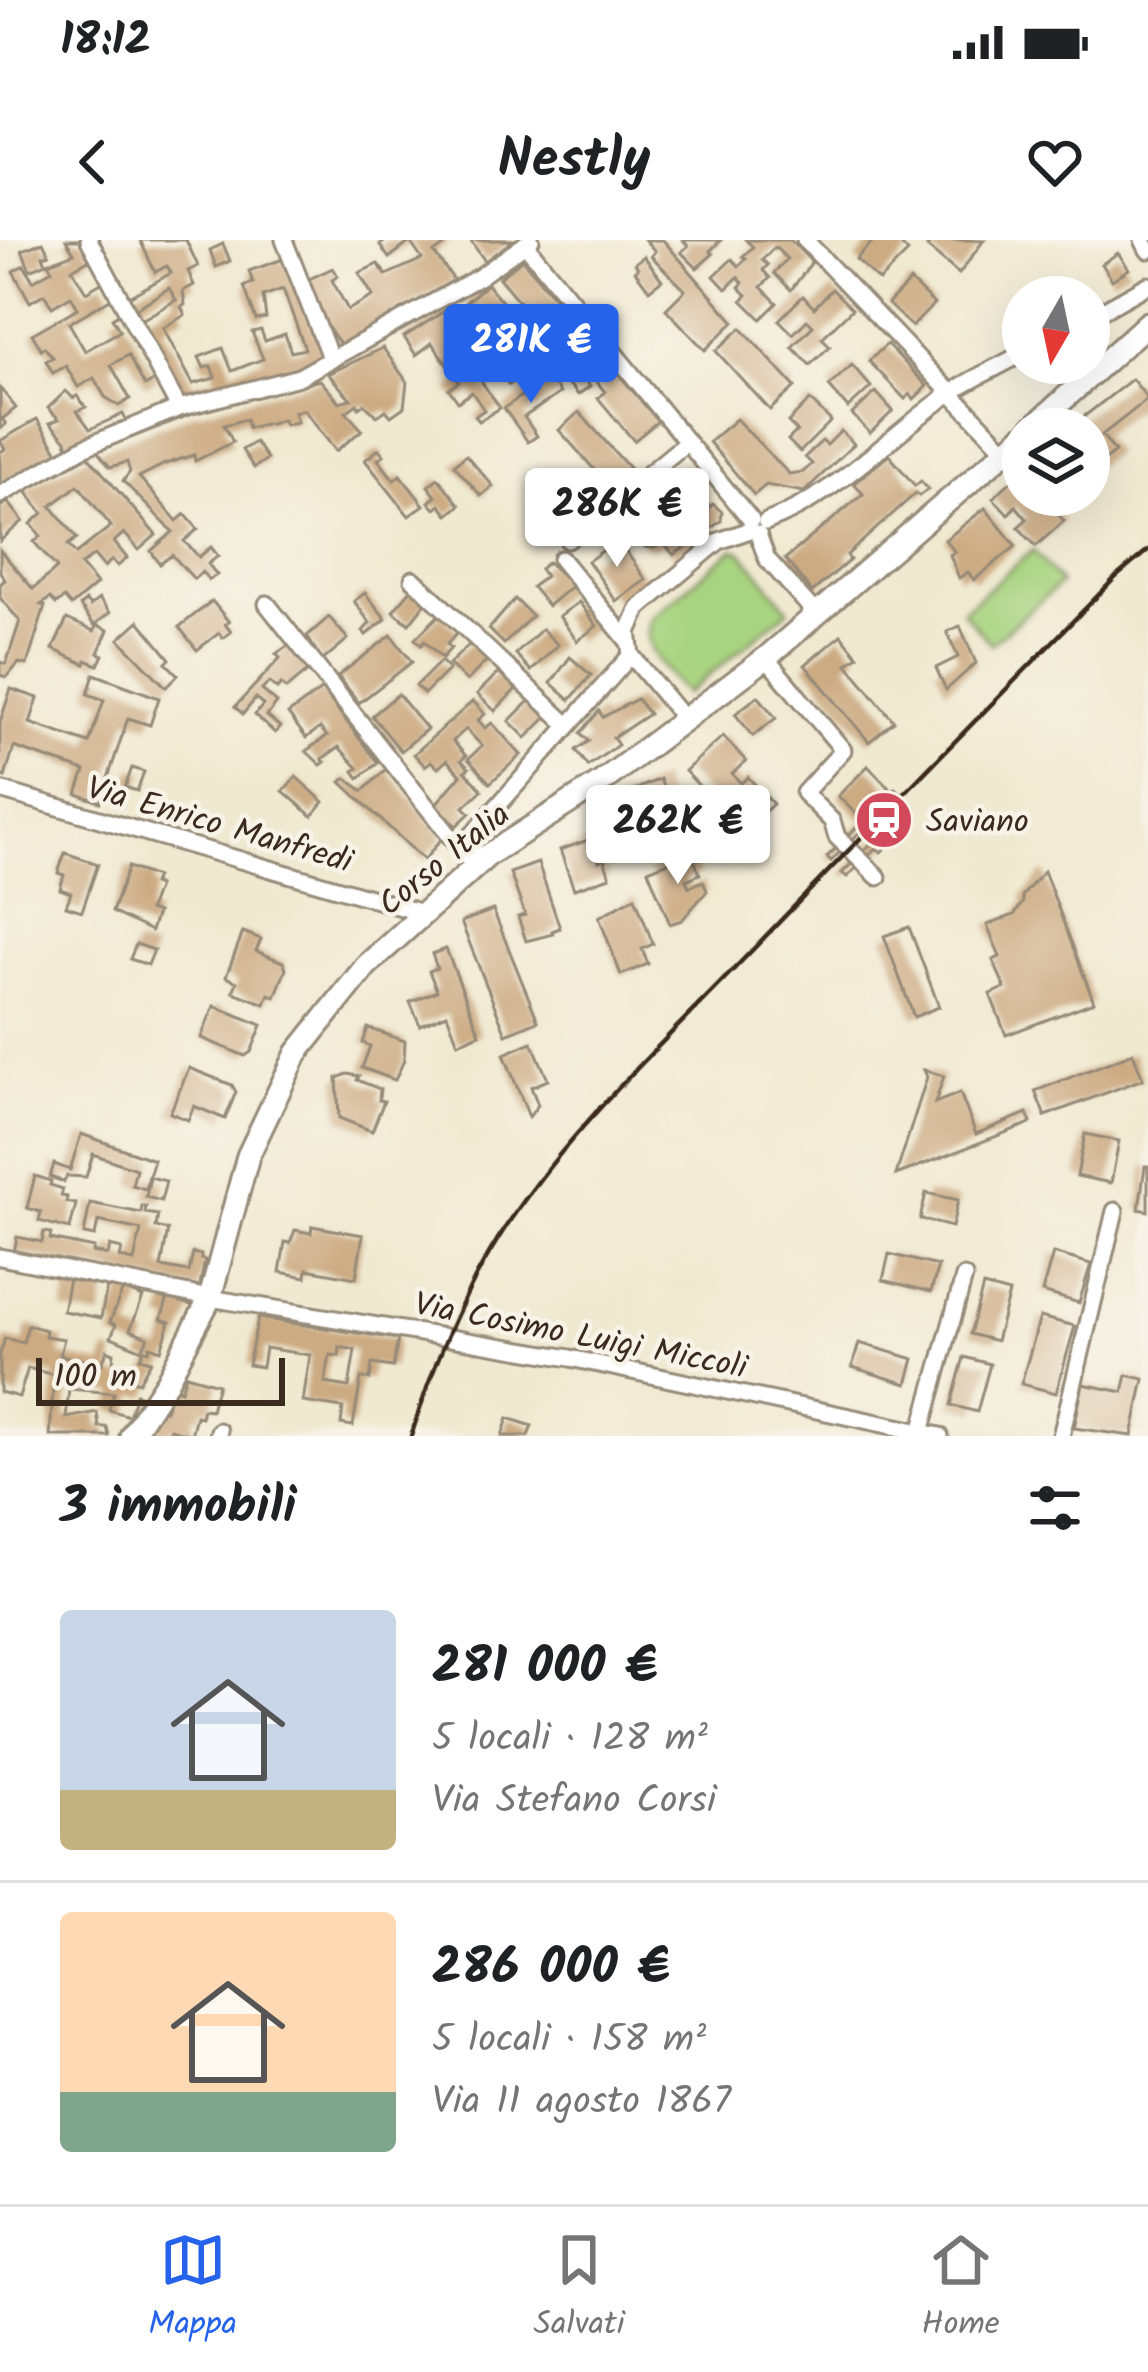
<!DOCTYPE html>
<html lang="it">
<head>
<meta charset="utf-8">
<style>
	body { margin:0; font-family:Kalam,sans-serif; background:#f6f6f6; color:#202124; height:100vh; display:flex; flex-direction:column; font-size:45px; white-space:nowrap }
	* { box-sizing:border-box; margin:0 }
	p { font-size:39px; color:#757577 }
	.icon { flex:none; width:66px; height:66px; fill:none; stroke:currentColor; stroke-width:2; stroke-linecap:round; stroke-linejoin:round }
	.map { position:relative; height:1196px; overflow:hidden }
	.panel { display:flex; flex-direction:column; background:#fff; flex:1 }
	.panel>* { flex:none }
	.needle { width:78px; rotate:189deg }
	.controls { position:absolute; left:1002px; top:36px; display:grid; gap:24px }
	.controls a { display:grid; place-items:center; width:108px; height:108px; border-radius:50%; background:#fff; box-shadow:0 12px 48px #0002; font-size:60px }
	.scale { position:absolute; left:36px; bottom:30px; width:249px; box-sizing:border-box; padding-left:12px; border:6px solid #3b2a1e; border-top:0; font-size:33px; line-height:42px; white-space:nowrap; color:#3b2a1e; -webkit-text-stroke:9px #f7f3e8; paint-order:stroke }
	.price { position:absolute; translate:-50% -102px; padding:0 27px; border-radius:12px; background:#fff; color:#222; font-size:39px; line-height:78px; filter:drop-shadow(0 3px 6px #0008) }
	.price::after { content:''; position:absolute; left:50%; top:72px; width:36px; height:27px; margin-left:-18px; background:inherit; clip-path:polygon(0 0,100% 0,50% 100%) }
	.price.current { background:#2563eb; color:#fff }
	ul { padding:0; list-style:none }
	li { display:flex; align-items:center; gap:36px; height:300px; padding:0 60px }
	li+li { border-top:3px solid #e0e0e0 }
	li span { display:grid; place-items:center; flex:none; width:336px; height:240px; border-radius:12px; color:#555 }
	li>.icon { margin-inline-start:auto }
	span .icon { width:144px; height:144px; fill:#fffc; stroke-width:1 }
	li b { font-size:51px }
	h2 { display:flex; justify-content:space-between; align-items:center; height:144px; padding:0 60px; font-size:51px }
	.status { display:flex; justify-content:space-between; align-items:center; height:84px; padding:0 60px; background:#fff; direction:ltr }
	.status svg { height:33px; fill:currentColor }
	header { display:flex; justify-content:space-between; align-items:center; height:156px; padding:0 60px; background:#fff; font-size:54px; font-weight:700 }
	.tab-bar { display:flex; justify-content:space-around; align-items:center; height:168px; border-top:3px solid #e0e0e0; background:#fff; font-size:33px; color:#757577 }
	.tab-bar a { display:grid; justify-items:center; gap:6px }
	.tab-bar .current { color:#2563eb }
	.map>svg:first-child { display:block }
	.green { fill:#a8d380; stroke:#727e4f; stroke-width:3 }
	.building { fill:#ccaa82; fill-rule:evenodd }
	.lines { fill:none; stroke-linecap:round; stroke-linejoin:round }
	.street-casing { stroke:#968a78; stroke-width:21 }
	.secondary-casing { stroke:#968a78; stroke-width:27 }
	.street { stroke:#fff; stroke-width:15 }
	.secondary { stroke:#fff; stroke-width:21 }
	.rail { stroke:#3b2a1e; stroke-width:4.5 }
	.labels { text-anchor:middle; stroke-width:9; stroke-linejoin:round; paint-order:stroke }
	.poi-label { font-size:33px; fill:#3b2a1e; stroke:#f7f3e8; text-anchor:start }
	.street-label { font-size:33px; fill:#3b2a1e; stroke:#f7f3e8 }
</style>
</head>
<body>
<div class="status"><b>18:12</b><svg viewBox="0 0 49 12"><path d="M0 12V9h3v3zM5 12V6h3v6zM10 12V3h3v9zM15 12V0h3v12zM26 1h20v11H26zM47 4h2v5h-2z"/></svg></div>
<header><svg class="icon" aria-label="back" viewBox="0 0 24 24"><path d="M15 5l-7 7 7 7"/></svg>Nestly<svg class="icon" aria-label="heart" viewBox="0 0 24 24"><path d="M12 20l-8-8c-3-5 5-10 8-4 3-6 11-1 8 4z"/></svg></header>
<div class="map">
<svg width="1148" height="1196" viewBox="0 0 1148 1196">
	<rect width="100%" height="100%" fill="#f7f3e8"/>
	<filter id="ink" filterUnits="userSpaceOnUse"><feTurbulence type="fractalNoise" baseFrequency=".00833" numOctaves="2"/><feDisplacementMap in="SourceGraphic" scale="24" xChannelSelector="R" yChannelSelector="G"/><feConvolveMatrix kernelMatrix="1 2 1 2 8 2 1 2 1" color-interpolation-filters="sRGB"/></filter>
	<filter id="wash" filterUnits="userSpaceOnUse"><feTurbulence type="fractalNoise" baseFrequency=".004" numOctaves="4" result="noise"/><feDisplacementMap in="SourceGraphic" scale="48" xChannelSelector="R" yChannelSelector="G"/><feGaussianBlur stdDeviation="2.7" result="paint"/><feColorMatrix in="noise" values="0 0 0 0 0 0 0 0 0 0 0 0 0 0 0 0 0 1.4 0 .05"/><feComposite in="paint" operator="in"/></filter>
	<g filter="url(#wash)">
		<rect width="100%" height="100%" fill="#f0e9d1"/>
		<g class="green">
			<path d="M733,309L741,311L789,370L686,454C669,432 636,406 652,377Z"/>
			<path d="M1033,310L1061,343L991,404L962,371Z"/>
		</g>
		<g id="blocks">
			<g class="building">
				<path d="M66,0H83L92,18L72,29L86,52L103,42L112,58L69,83L85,111L120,91L112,78L120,73L157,139L145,146L128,115L111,125L130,159L119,166L105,157L94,138L78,147L66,126L53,133L46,121L53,117L44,107L41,109L32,94L78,68L71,56L52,67L44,54L30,62L13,31L24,25L33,41L52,30L48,23L74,13Z"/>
				<path d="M140,0H186L198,26L188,31L194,45L183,51L185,65L181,67L185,75L163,88L193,144L215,138L211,126L204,128L199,117L223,108L232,131L263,119L252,92L261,90L265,101L285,94L291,112L305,109L283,49L263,56L266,78L256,80L244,46L253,43L249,31L283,19L284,25L290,23L325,120L182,162L138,82L176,60L169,48L134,70L127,58L171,33L167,26L155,32Z"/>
				<path d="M387,0H452L434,13L454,40L341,105L320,77L305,41L333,28L338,36L332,40L348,70L373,56L359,33L378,24L386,35L422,19L410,2L389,18L380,5Z"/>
				<path d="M470,0H514L485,21Z"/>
				<path d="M645,0H663L734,82L705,110L666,69L685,50L651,16L655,11Z"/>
				<path d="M683,0H721L710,11L713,14L697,28L681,12L688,6Z"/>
				<path d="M746,0H790L812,22L791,50L774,33L787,19L775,7L762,20L768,25L763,30L770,38L761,47L777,63L761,79L742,60L747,55L739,47L743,43L738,37L726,49L714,36L732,19L739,26L746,19L743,16L753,7Z"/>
				<path d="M874,0H896L908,12L879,41L856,19Z"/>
				<path d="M932,0H984L959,34L927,7Z"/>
				<path d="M43,2L49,14L43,16L46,23L30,30L22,10Z"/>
				<path d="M223,4L230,21L216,27L210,10Z"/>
				<path d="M1118,13L1129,29L1112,40L1102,24Z"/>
				<path d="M644,16L662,40L649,50L635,31L638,28L635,23Z"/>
				<path d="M522,19L658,181L634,201L598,158L605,152L559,93L552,99L565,114L563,121L546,133L533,116L528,121L520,111L515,116L509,124L526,142L519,147L514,141L509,145L478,99L496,82L482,65L474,72L466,62L487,44L529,93L544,80L532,67L527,71L499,38Z"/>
				<path d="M910,41L934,64L912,87L888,64Z"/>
				<path d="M832,49L852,69L822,98L830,106L810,125L792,107L813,86L807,80L793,94L779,80L803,56L814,68Z"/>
				<path d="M452,66L461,78L451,84L489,136L481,141L500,168L479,181L475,176L484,170L472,152L458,162L449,149L459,142L432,103L416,115L404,97Z"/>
				<path d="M741,88L795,147L770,170L716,111Z"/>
				<path d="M887,104L927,146L914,159L910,154L905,159L869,121Z"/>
				<path d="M383,108L407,142L404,167L391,176L386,170L377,176L364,164L359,168L357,164L346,172L362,190L336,211L304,170L294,172L297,182L285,185L283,180L248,188L246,179L224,185L233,202L195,221L194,215L165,224L139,237L177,281L185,274L198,289L184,301L199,317L211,307L218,316L208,324L217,335L209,340L202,332L194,339L172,315L160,324L151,311L173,292L123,241L130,232L127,222L110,227L97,211L189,175L320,140L339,162L351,159L328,134Z"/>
				<path d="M852,125L871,147L848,168L829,146Z"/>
				<path d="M580,134L590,146L578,155L568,143Z"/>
				<path d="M549,137L560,153L524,177L537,196L528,202L504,168Z"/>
				<path d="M1132,139L1148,159L1102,195L1115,212L1096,227L1089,219V189H1068Z"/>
				<path d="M0,148L16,168L2,179L6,184L0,189Z"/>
				<path d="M66,151L73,158L77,156L86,167L77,171L90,189L123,174L128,184L69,211L66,200L50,183L59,179L48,168Z"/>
				<path d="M876,152L893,171L870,193L852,174Z"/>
				<path d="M810,160L831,181L800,212L788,200L797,191L788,182Z"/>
				<path d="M579,172L629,228L609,246L559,190Z"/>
				<path d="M37,179L60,216L0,245V212L5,209L0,201Z"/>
				<path d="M736,179L789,234L803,232L812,224L805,217L822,201L827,205L841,191L854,204L804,252L766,245L754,255L709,202Z"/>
				<path d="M255,202L267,219L254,228L242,210Z"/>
				<path d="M379,209L384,215L378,219L394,240L400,235L424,265L409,276L365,220Z"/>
				<path d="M466,215L493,246L481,256L454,225Z"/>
				<path d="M889,215L915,246L921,241L928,249L919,256L916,253L847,315L850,320L812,352L785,319L863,254L854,243Z"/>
				<path d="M88,216L156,295L139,310L124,293L114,302L127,318L118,326L112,320L104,327L94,315L81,325L97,344L71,366L64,358L56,364L50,358L41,365L45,366L27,425L19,423L7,437L0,435V422L6,424L20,381L0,358V344L5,340L0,332V310L33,349L57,328L34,302L41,296L31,284L43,273L25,250ZM78,245L111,286L76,314L68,305L77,298L51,266Z"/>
				<path d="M1021,232L1023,255H1041L1064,281L1036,306L1018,287L1027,279L1016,266L1008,274L993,258Z"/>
				<path d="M438,238L460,265L448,275L440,265L435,269L429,262L436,256L428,246Z"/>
				<path d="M687,239L710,267L713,264L722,272L721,281L674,315L663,303L654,308L645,307L640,300L648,287L639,272L658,256L661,260Z"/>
				<path d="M8,262L23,281L0,301V267Z"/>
				<path d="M985,268L1016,306L974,340L968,332L959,338L950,315L955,312L945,300Z"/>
				<path d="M618,300L646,340L616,361L588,321Z"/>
				<path d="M548,322L573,345L548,366L532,347L545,336L540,329Z"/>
				<path d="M412,349L427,361L409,384L393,371Z"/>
				<path d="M365,353L386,379L366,395L363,391L370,383L354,361Z"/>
				<path d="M99,359L110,373L94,385L80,366L86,361L90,366Z"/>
				<path d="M515,359L532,376L504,404L489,389Z"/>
				<path d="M212,361L229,382L225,384L231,392L223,398L219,393L197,410L179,387Z"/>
				<path d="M579,362L597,386L577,401L559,376Z"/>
				<path d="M440,374L458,392L447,404L451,408L442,418L424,401L421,405L415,399Z"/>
				<path d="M329,377L348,399L322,421L307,396Z"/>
				<path d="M67,379L94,391L97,385L108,390L98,413L103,415L98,425L86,420L85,424L53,409Z"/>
				<path d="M139,381L170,419L166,423L178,435L166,447L119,399Z"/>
				<path d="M960,386L976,423L946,450L936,428L958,417L947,392Z"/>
				<path d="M542,389L558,405L531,431L516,414Z"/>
				<path d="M391,395L412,422L359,463L338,436Z"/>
				<path d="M841,395L858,416L847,424L894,481L869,502L805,425Z"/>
				<path d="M471,403L488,419L467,441L449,424Z"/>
				<path d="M289,405L309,430L286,449L281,444L277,449L269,442L262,450L277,463L267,476L280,487L275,493L255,475L263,465L256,458L243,474L235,467L280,418L276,414Z"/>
				<path d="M570,417L591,435L570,460L551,443Z"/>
				<path d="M441,421L449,429L424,454L416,446Z"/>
				<path d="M499,432L516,449L495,471L477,454Z"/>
				<path d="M94,434L159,458L150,485L128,478L100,562L77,554L85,531L14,507L5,537L0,535V482L11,449L38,458L30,483L89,503L104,460L88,454Z"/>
				<path d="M322,449L378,523L359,538L354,531L358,528L339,507L322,519L325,522L321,525L306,511L327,496L320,488L306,498L288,474Z"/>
				<path d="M398,454L427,489L401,511L372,476Z"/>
				<path d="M758,456L776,478L753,496L735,474Z"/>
				<path d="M531,459L548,476L526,498L509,481Z"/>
				<path d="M637,459L649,474L613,498L618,505L588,526L576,510L589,501L581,493L599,471L603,477Z"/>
				<path d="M473,461L485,474L478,480L485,488L492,483L521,515L490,543L468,519L482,506L466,489L453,501L466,516L461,520L469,528L465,531L482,550L464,567L470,573L456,586L436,564L461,535L447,520L438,528L431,521L425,526L414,514Z"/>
				<path d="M723,496L746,521L732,534L741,543L748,537L773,564L749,586L728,565L722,570L685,531Z"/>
				<path d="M868,526L892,551L895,548L899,552L831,621L827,617L863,581L838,556Z"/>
				<path d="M132,528L144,532L137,551L125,547Z"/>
				<path d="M386,529L443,597L424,620L341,542L346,538L363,551Z"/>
				<path d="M296,537L324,562L312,576L283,551Z"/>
				<path d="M660,539L681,591L637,610L615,558Z"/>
				<path d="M911,564L915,568L886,599L890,603L881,612L876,608L847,637L842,633Z"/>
				<path d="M591,599L599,621L604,619L610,637L574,649L560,610Z"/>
				<path d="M65,613L98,624L82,671L66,666L71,653L60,649L64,635L58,633Z"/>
				<path d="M691,613L700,634L686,640L689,647L703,641L707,651L682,680L670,684L648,630Z"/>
				<path d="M538,623L560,688L552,691L553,694L526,701L518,677L525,675L510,633Z"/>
				<path d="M128,627L156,637L153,644L158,646L149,670L157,673L151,691L112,672Z"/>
				<path d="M1044,631L1094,762L1006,795L990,754L1005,748L993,720L1000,717L987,685L1014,675L1023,662L1022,656Z"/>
				<path d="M635,657L653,704L642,709L648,724L621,735L599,677Z"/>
				<path d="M493,670L538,781L506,794L461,682Z"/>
				<path d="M909,687L939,767L914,777L884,696Z"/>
				<path d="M243,692L261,699L256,711L283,722L286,729L275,757L269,754L265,764L233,752L237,742L226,737Z"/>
				<path d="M136,704L154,710L148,725L130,719Z"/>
				<path d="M446,709L480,794L458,803L447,774L420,785L410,762L437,751L429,731L437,728L432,714Z"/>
				<path d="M214,766L262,785L251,812L245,816L201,798Z"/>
				<path d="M368,788L405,801L404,820L395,840L362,828L370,806L363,803Z"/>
				<path d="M532,802L548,840L531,847L538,865L529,877L504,814Z"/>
				<path d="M1133,813L1143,839L1045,876L1035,851Z"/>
				<path d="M189,828L232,845L236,852L225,879L194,866L188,880L170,873Z"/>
				<path d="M924,830L944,836L935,863L960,853L976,894L1027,873L1031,883L896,935L927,837Z"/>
				<path d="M347,834L359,836L357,840L380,849L379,860L384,861L372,891L339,878L337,838Z"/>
				<path d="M81,894L154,920L145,949L132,945L136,929L93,914L86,937L67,936L64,942L50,937L54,924L70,930Z"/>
				<path d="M1085,894L1119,901L1111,943L1077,936Z"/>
				<path d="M1145,926H1148V971L1139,969Z"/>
				<path d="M35,936L51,941L50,945L63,949L61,956L67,957L66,962L76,964L70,989L39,981L41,972L27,968Z"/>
				<path d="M150,937L166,941L161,961L146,957Z"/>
				<path d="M926,953L958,960L952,987L920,979Z"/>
				<path d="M90,963L141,973L142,966H146L145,973L158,975L156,987L168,990L161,1027L189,1032L193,1013L201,1015V1019L205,1020L199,1050L14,1012L17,997L42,1002L44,992L51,993L50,999L94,1008L93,1012L108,1015L110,1006L122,1009L120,1018L134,1021L141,990L98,981L95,996L84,994Z"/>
				<path d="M312,986L363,995L356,1038L307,1029L306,1037L280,1032L285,1002L290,1003L295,990L311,993Z"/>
				<path d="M1053,1013L1091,1024L1079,1063L1042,1052Z"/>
				<path d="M889,1014L938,1026L931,1052L883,1040Z"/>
				<path d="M69,1038L107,1046L101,1078L63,1071Z"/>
				<path d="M983,1046L1009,1053L996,1101L970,1094Z"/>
				<path d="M123,1049L143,1057L130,1090L148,1097L142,1110L111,1097L116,1085L110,1082Z"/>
				<path d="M168,1058L194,1066L178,1105L146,1157L136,1154L129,1176L109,1170L114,1153L69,1149L66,1178L97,1172L99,1187H107L109,1196H50L54,1135L28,1128L19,1157L0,1152V1114L5,1098L23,1103L28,1085L46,1090L45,1096L64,1099L60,1115L102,1124L107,1110L114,1113L112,1134L139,1142L151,1121L140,1118L144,1110L149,1111L150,1106L161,1110L170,1082L161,1079Z"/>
				<path d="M1040,1077L1075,1086L1056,1153L1021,1144Z"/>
				<path d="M258,1078L398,1099L393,1127L372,1124L370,1139L361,1138L353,1186L341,1184L343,1168L303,1162L310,1115L265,1108L262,1127L248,1125ZM340,1107L355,1110L349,1147L325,1143L330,1115L339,1116Z"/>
				<path d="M859,1103L914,1119L907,1144L852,1127Z"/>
				<path d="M964,1117L990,1124L977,1172L951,1165Z"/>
				<path d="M186,1135L218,1144L211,1170L203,1169L201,1177L196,1176L191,1195L170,1189L168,1196H144L159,1169L165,1170L173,1147L181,1150Z"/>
				<path d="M1127,1135L1144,1139L1132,1196L1074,1188L1083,1144L1123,1152Z"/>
				<path d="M508,1178L532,1186L528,1196H502Z"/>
			</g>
		</g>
	</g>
	<g filter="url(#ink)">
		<use href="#blocks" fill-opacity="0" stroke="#968a78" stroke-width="3"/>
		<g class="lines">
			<g class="street-casing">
				<g id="street">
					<path d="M89,0L179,168"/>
					<path d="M284,0L331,120"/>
					<path d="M805,0L1006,211"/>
					<path d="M1143,0L1148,10"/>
					<path d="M525,4L751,280"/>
					<path d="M1089,78L1148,45"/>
					<path d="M0,255L85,207L179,168L299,137L479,37L531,0"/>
					<path d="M766,282C837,255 888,197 949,154C972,138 999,127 1023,113"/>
					<path d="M758,294L767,319L817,375"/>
					<path d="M568,300L686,203"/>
					<path d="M561,319L628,401"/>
					<path d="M413,339L568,485"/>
					<path d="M267,364L469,620"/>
					<path d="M631,415L684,479"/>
					<path d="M766,418L843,510L804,553L832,581L837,597L878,637"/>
					<path d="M0,550L422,673"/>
					<path d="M488,615H473L468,607L473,594L631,415L628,392L639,368L719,301L750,290"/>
					<path d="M0,1017L210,1058L570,1118L940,1196"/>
					<path d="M921,1192L964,1037"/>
					<path d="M218,1196L219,1191"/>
					<path d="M1061,1196L1115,971"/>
				</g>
			</g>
			<g class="secondary-casing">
				<g id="secondary">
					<path d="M1031,189L1148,83"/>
					<path d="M131,1196L167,1141L210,1058L248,916L297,813L366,726L488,615L603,541L766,418L1023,196"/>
				</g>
			</g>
			<use href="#street" class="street"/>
			<use href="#secondary" class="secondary"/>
			<path class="rail" d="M411,1196C431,1132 455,1070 490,1012C560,895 666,801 759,703C877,580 997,459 1116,337L1148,310"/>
		</g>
	</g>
	<defs>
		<g id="station-disc" transform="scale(3)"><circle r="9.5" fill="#d1495b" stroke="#f7f3e8"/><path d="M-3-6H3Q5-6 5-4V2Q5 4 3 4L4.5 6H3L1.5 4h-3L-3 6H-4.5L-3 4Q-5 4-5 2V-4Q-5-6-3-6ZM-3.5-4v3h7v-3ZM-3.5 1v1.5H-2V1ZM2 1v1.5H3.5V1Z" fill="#fff"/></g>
	</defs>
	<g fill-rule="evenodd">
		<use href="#station-disc" x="884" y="580"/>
	</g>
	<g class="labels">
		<g class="poi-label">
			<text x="926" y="592">Saviano</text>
		</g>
		<g class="street-label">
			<text transform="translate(220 583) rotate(16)" y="12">Via Enrico Manfredi</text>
			<text transform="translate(443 618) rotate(-39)" y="12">Corso Italia</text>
			<text transform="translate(581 1094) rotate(11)" y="12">Via Cosimo Luigi Miccoli</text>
		</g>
	</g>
</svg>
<div class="controls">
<a><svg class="needle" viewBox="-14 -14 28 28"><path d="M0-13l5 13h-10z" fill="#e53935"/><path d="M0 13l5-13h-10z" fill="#757577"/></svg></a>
<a><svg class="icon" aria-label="layers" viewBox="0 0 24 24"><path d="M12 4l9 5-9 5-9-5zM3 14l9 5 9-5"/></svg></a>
</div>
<div class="scale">100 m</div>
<b class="price current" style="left:531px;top:166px">281K €</b>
<b class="price" style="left:617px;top:330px">286K €</b>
<b class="price" style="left:678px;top:647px">262K €</b>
</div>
<section class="panel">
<h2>3 immobili<svg class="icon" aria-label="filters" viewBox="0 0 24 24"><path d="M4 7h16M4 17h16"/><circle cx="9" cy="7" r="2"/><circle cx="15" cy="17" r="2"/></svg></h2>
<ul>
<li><span style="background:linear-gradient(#c9d6e8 75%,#c2b280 0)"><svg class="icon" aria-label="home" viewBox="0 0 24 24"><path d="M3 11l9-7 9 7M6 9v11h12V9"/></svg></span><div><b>281 000 €</b><p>5 locali · 128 m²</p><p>Via Stefano Corsi</p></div></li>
<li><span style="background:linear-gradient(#ffd9b3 75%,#7fa58c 0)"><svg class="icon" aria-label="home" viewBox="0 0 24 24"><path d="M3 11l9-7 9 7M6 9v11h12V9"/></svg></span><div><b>286 000 €</b><p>5 locali · 158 m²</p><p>Via 11 agosto 1867</p></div></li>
</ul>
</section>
<nav class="tab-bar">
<a class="current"><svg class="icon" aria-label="map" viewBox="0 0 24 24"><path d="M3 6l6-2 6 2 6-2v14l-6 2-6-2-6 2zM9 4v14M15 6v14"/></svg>Mappa</a>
<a><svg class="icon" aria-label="saved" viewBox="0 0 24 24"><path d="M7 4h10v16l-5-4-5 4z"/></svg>Salvati</a>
<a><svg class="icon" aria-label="home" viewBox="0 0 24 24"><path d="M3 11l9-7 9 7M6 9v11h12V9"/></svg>Home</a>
</nav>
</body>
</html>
